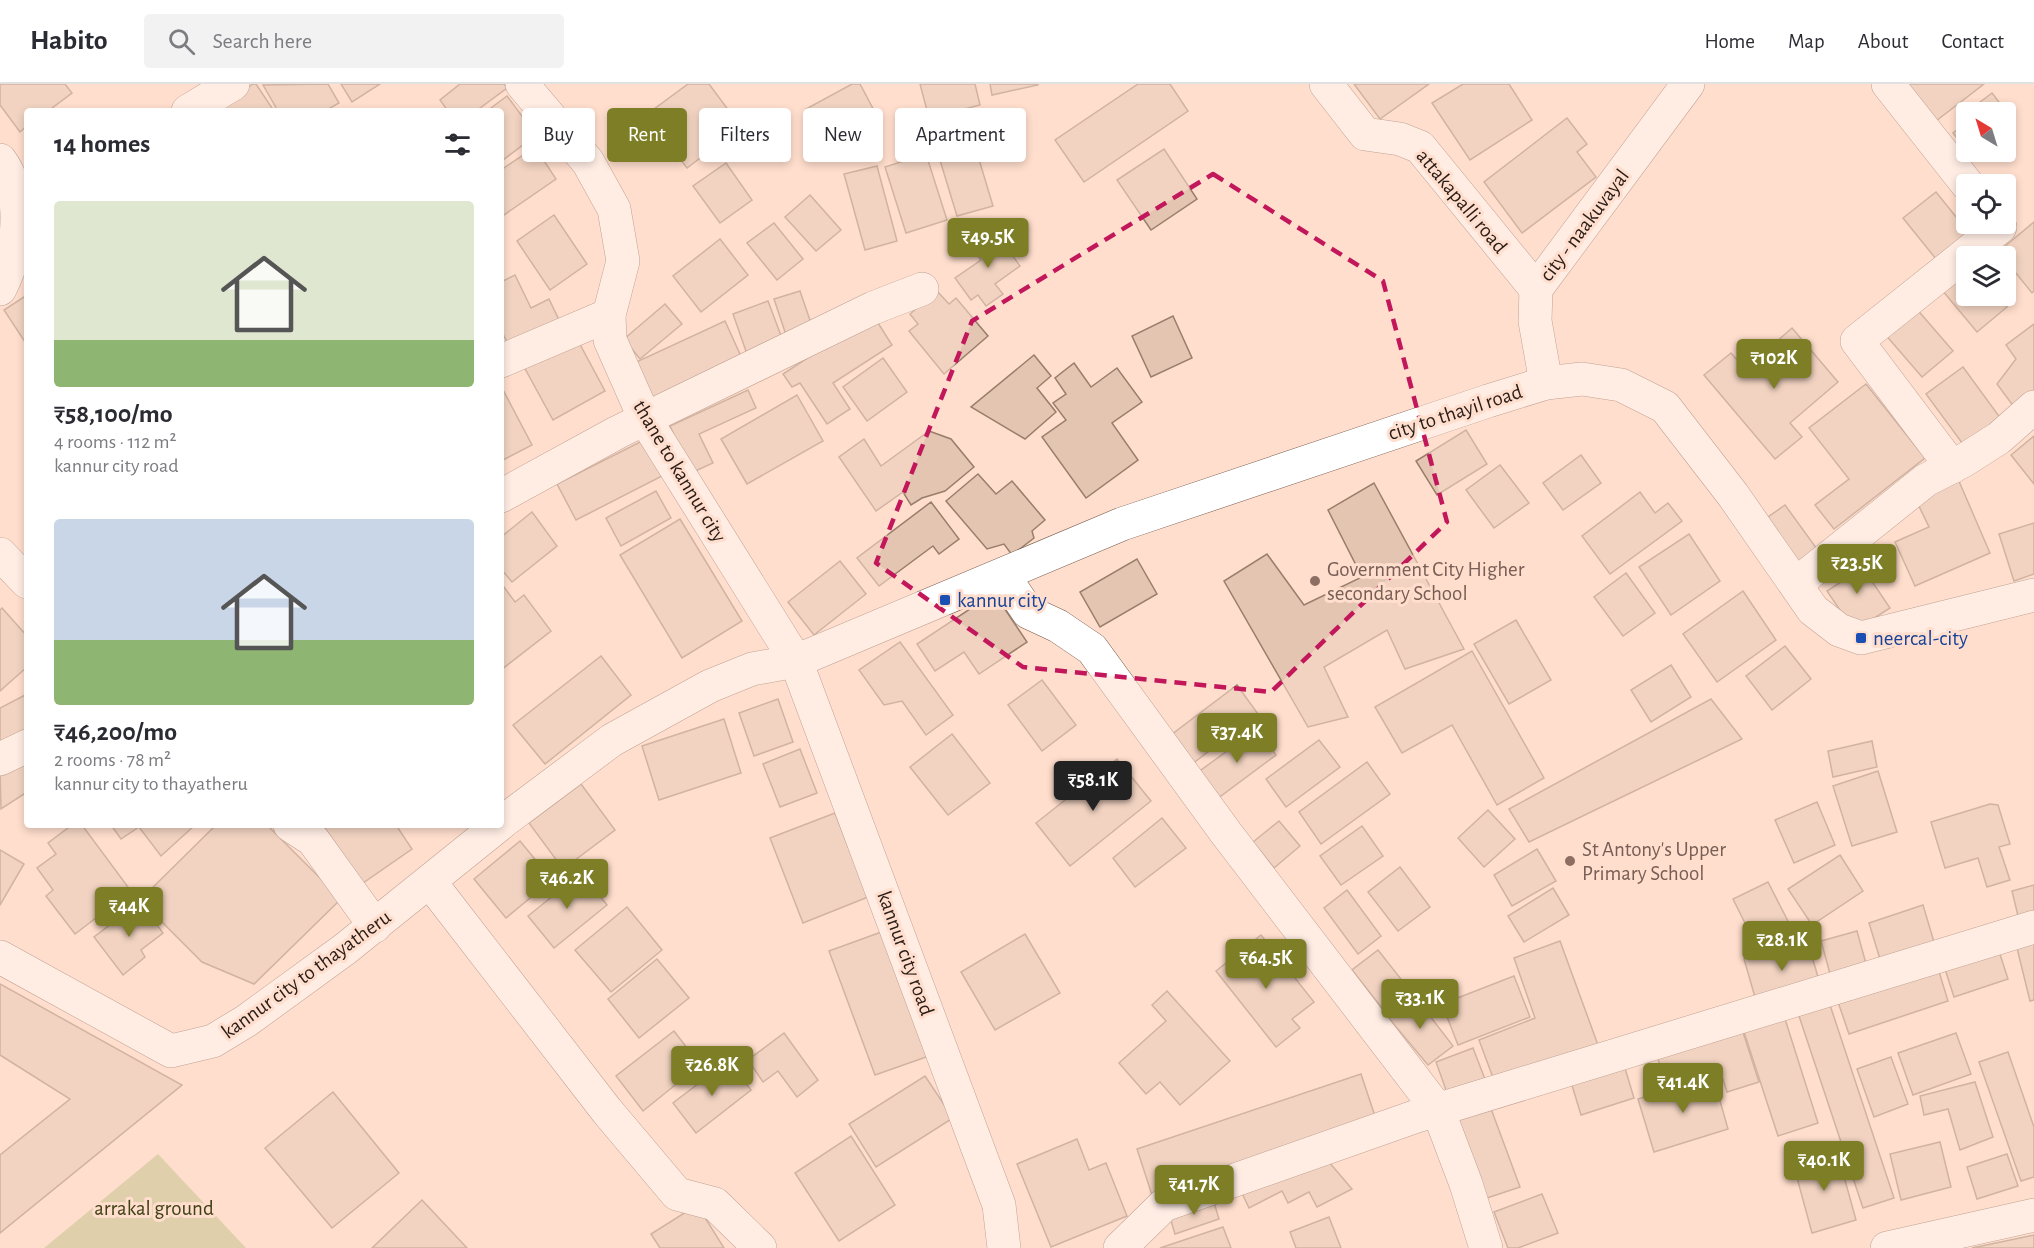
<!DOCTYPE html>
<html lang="en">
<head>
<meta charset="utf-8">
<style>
	body { margin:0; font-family:"Alegreya Sans",sans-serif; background:#f2f2f3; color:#2b2b33; height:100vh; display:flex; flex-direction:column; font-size:22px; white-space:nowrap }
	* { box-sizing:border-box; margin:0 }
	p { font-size:20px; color:#7c7c81 }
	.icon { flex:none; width:33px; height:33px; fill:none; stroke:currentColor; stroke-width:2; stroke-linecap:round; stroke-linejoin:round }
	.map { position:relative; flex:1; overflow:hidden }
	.side { position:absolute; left:24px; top:24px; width:480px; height:720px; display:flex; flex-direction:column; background:#fff; border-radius:6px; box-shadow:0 3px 9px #0003 }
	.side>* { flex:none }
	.guide { position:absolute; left:522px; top:24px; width:570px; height:54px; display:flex; gap:12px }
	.needle { width:39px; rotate:322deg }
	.tools { position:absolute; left:1956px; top:18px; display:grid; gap:12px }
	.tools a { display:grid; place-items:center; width:60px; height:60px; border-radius:6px; background:#fff; box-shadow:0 3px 9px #0003; font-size:30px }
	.price { position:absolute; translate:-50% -51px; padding:0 14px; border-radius:6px; background:#7e7e27; color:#fff; font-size:20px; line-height:39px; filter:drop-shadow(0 2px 3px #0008) }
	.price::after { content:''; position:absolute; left:50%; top:36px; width:18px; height:14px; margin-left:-9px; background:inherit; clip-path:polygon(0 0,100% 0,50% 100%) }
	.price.current { background:#222; color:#fff }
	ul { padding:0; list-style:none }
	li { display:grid; align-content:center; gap:12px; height:318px; padding:0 30px }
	li span { display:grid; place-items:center; height:186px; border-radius:6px; color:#555 }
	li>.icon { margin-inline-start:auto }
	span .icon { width:108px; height:108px; fill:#fffc; stroke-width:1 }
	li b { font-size:26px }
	h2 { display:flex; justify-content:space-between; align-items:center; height:72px; padding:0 30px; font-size:26px }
	.tag { padding:0 21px; border-radius:6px; background:#fff; box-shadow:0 3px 9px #0003; font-size:21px; line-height:54px }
	.tag.current { background:#7e7e27; color:#fff }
	header { display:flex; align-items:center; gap:36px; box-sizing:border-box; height:84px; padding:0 30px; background:#fff; border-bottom:2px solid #e1e1e2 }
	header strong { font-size:28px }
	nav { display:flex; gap:33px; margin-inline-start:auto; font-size:21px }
	.search { width:420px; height:54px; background:#f2f2f3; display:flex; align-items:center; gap:15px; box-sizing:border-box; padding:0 21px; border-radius:6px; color:#7c7c81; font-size:22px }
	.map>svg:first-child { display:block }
	.green { fill:#b9be82 }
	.building { fill:#e3c5b1; stroke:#997e6b; stroke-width:1.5 }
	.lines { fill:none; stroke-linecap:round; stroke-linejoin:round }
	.minor-casing { stroke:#75594a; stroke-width:34 }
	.tertiary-casing { stroke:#75594a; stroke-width:34 }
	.secondary-casing { stroke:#75594a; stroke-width:34 }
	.minor { stroke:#fff; stroke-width:33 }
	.tertiary { stroke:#fff; stroke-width:33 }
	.secondary { stroke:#fff; stroke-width:33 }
	.marked { fill:none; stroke:#c2185b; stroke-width:4.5; stroke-dasharray:12 8; stroke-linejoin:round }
	.education-dot { fill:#8d6e63; stroke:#ffdecd; stroke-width:2 }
	.transit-dot { fill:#1a4fb4; stroke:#ffdecd; stroke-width:2 }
	.labels { text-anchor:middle; stroke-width:6; stroke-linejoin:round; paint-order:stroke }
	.street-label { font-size:21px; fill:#281c16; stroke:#ffdecd }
	.education-label { font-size:21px; fill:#785e54; stroke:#ffdecd; text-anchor:start }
	.transit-label { font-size:21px; fill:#164399; stroke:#ffdecd; text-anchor:start }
	.park-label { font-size:21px; fill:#404216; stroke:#ffdecd }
</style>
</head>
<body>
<header>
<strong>Habito</strong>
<div class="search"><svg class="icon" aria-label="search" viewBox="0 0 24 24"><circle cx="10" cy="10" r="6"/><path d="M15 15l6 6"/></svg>Search here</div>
<nav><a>Home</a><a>Map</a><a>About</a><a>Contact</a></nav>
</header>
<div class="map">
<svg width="2034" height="1164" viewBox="0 0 2034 1164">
	<rect width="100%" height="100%" fill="#ffdecd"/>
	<path class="green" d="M158,1070L246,1164H44Z"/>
	<g class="building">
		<path d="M0,0H65L72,9L48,27H27V42L20,48L0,21Z"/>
		<path d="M253,0H256L274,27H213Z"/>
		<path d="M328,0L339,19L325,27H278L263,1Z"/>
		<path d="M341,0H380L352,18Z"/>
		<path d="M460,0H504L507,4L476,27H448L440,16Z"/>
		<path d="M688,0H709L741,43L687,84L646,31Z"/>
		<path d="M852,0H860L879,36L827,64L806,25Z"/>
		<path d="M920,0H975L980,21L929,34Z"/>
		<path d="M990,0H1038V1L992,11Z"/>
		<path d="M1138,0H1170L1188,27L1084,98L1055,56Z"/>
		<path d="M1354,0H1429L1380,35Z"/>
		<path d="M1463,0H1509L1532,36L1470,76L1432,19Z"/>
		<path d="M1907,0H1984L1936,37Z"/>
		<path d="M1992,9L2015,39L2006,46V28H1967Z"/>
		<path d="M507,12L536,51L503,76L501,73V27H487Z"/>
		<path d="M1567,34L1587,60L1577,68L1596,93L1522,149L1484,98Z"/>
		<path d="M1966,39V68H1977L1970,72L1953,49Z"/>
		<path d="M975,62L993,122L957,132L939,73Z"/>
		<path d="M535,63L556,95L501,133V86Z"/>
		<path d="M1164,65L1197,115L1151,146L1117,96Z"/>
		<path d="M926,70L947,136L906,149L885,83Z"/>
		<path d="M726,79L752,116L720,139L693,102Z"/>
		<path d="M877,82L897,157L865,166L844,90Z"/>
		<path d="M1936,108L1969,149L1936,175L1903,134Z"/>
		<path d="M810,111L841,146L816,167L785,133Z"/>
		<path d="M554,131L587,180L550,206L517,157Z"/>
		<path d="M2034,138V207L2032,209L2006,177V172H2002L1998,168Z"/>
		<path d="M774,139L803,175L777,196L747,159Z"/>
		<path d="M994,146L1020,182L995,200L1003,210L986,222L978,211L971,216L955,194L981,176L971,162Z"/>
		<path d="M720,155L748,191L701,228L673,192Z"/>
		<path d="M1966,186V212H1998L2007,223L1977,248L1942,206Z"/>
		<path d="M515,191L531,224L549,215L560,238L509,262L501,246V198Z"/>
		<path d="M800,207L813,245L787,254L774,215Z"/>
		<path d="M937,207L949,220L956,214L988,252L944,290L909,247L918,240L910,230Z"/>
		<path d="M27,211V261L4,226Z"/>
		<path d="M768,217L783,257L747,270L733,230Z"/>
		<path d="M665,220L682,240L640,275L624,255Z"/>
		<path d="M1915,223L1953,267L1922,293L1884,249Z"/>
		<path d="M873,231L892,261L833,299L850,325L827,340L800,299L792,303L783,290Z"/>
		<path d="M1173,232L1192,274L1151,293L1132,252Z"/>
		<path d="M725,237L744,279L652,322L632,280Z"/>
		<path d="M2034,240V308L2014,323L1997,300L2016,275L2006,261Z"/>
		<path d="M1792,244L1838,298L1790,339L1802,353L1775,375L1704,291L1731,269L1745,285Z"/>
		<path d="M576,253L605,307L553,336L523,281Z"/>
		<path d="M1034,271L1051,292L1037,304L1056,328L1025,355L971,323Z"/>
		<path d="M883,274L907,308L867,337L843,303Z"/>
		<path d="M1074,279L1091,303L1117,284L1142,318L1112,339L1138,376L1086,414L1042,353L1066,336L1053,319L1066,310L1055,294Z"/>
		<path d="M1963,283L2004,339L1968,367L1926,310Z"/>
		<path d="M1866,300L1925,374L1834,445L1815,421L1849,395L1809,344Z"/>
		<path d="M501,302L532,361L501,377Z"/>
		<path d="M748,306L756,324L699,350L713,379L691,389L670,342Z"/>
		<path d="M797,311L823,357L747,400L721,355Z"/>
		<path d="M1466,346L1487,380L1437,411L1416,377Z"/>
		<path d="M929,347L951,355L974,383L945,407L922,414L911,421L903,408L876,427L839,373L864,355L881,382Z"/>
		<path d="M2034,352V400L2011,371Z"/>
		<path d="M646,355L664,391L576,436L557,400Z"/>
		<path d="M1581,371L1601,399L1563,426L1543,399Z"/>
		<path d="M1500,381L1529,419L1494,444L1466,406Z"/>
		<path d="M978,390L996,410L1012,397L1045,436L1032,447L1034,454L1012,471L1004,460L987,465L946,417Z"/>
		<path d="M1958,395L1990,469L1915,502L1895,458L1929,443L1915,414Z"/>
		<path d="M1374,399L1464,565L1405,585L1387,546L1324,583L1348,633L1308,643L1224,497L1267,470L1304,521L1362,493L1328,426Z"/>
		<path d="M656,407L671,434L621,462L606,434Z"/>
		<path d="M1640,408L1655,429L1668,419L1682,437L1610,490L1582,452Z"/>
		<path d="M931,418L959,455L939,470L933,462L879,502L857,474Z"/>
		<path d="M1785,421L1817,465L1793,482L1761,438Z"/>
		<path d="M532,428L557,462L512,498L501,485V453Z"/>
		<path d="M680,435L742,537L682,574L620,471Z"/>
		<path d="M2034,439V490L2014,497L1999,450Z"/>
		<path d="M1689,450L1720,497L1671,531L1639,483Z"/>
		<path d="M1853,469L1890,524L1854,547L1827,507L1847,494L1837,480Z"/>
		<path d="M1137,475L1157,510L1100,543L1080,508Z"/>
		<path d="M840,477L866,510L814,551L788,518Z"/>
		<path d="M1626,489L1655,529L1623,552L1594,513Z"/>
		<path d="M501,499L515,518L524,511L551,547L501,586Z"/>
		<path d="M1743,507L1776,556L1717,598L1683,550Z"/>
		<path d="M994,509L1027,558L979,590L964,568L935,587L917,560Z"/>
		<path d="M2,524L27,552V583L0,607V526Z"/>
		<path d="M1516,536L1551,596L1509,620L1474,560Z"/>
		<path d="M900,558L953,631L926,651L902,617L884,621L859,586Z"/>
		<path d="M1785,562L1811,595L1772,626L1746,592Z"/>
		<path d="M1472,567L1544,694L1497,721L1452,641L1402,669L1375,623Z"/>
		<path d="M601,572L631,611L545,680L513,641Z"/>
		<path d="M1671,581L1691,613L1651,638L1631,606Z"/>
		<path d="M1042,596L1076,641L1042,667L1008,621Z"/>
		<path d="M1237,601L1258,630L1192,680L1171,651Z"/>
		<path d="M27,610V647L0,661V624Z"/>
		<path d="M778,615L793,658L754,672L739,629Z"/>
		<path d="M1711,615L1742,655L1529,758L1509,725Z"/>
		<path d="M724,635L741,689L659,716L642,662Z"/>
		<path d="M1257,645L1276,671L1217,715L1197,689Z"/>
		<path d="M952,650L990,699L948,731L910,683Z"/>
		<path d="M1319,656L1340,683L1286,723L1266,695Z"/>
		<path d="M1872,657L1877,683L1833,693L1828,667Z"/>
		<path d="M800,665L817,709L780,723L763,680Z"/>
		<path d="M27,670V708L1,725L0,685Z"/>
		<path d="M1117,675L1151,717L1070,782L1036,739Z"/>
		<path d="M1367,678L1390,710L1321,760L1299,728Z"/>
		<path d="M1878,687L1897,748L1852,762L1833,702Z"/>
		<path d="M581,700L615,746L563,785L529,739Z"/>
		<path d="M1817,718L1835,761L1794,779L1775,736Z"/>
		<path d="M1990,720L1998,721L2010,760L1999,763L2010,796L1987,803L1978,774L1945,784L1931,738Z"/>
		<path d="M1488,726L1515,755L1484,783L1458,754Z"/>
		<path d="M835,729L868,813L803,839L770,754Z"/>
		<path d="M1162,734L1186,764L1135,803L1113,774Z"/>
		<path d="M1279,737L1300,762L1274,784L1253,758Z"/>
		<path d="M72,741H82L131,807L75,850L46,812L53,806L37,784L56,770L48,759Z"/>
		<path d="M111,741H195L161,772L139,743L121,755Z"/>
		<path d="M216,741H267L341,815L254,900L202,878L140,816Z"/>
		<path d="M327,741H396L412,765L363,799L324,743Z"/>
		<path d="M1362,742L1383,772L1341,801L1320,772Z"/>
		<path d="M520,757L552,796L506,834L474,795Z"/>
		<path d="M1537,765L1556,797L1512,822L1494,791Z"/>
		<path d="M0,766L24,780L0,821Z"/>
		<path d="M1840,771L1863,807L1812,841L1788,805Z"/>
		<path d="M1400,783L1430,823L1398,847L1368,808Z"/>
		<path d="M581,789L607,821L554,864L528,832Z"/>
		<path d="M1768,798L1792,845L1757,863L1733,815Z"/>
		<path d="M2034,801V832L2019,836L2012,807Z"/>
		<path d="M1553,804L1569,831L1524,858L1508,832Z"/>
		<path d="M1347,806L1381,852L1358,870L1324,824Z"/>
		<path d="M140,818L163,849L141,866L145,873L123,891L94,853Z"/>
		<path d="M1923,821L1934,858L1880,875L1869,839Z"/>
		<path d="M627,823L662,866L611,908L575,866Z"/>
		<path d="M884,847L929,972L875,991L829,867Z"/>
		<path d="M1857,847L1868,887L1832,897L1821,857Z"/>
		<path d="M1025,850L1060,909L995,946L961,888Z"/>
		<path d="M1261,851L1314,918L1292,935L1300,944L1276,963L1216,887Z"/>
		<path d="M1807,855L1820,900L1757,920L1744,875Z"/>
		<path d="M2034,855V916L2030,917L2016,860Z"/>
		<path d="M1560,857L1598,961L1495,999L1479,956L1535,934L1514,874Z"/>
		<path d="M1998,864L2008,895L1954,913L1944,882Z"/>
		<path d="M1378,866L1408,904L1382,924L1352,886Z"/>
		<path d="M657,875L689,914L639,954L608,915Z"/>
		<path d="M1937,881L1948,917L1849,950L1837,915Z"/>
		<path d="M1514,892L1530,933L1458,961L1442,920Z"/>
		<path d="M0,900L182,1001L0,1149V1071L70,1015L0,971Z"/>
		<path d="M1167,907L1230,977L1180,1021L1160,998L1146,1010L1119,979L1166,937L1152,921Z"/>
		<path d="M1413,910L1453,962L1428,981L1386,931Z"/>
		<path d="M1829,918L1894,1114L1863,1124L1798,929Z"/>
		<path d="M1785,935L1818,1039L1778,1052L1744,948Z"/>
		<path d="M1741,942L1759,998L1727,1008L1718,980L1665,997L1656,969Z"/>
		<path d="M674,947L700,981L643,1027L616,992Z"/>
		<path d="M784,949L818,996L797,1013L778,987L763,998L748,976Z"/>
		<path d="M1956,949L1971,990L1913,1011L1898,969Z"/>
		<path d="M1473,964L1488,1003L1450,1017L1436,978Z"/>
		<path d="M2008,968L2034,1043V1093L2021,1097L1979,978Z"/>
		<path d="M1891,973L1908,1020L1874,1033L1857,985Z"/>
		<path d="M728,977L751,1006L696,1049L673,1019Z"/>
		<path d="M1624,981L1634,1014L1581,1031L1571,998Z"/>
		<path d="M1361,990L1377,1038L1153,1114L1137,1065Z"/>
		<path d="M925,992L953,1034L876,1083L849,1040Z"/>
		<path d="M1713,992L1728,1045L1654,1068L1638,1015Z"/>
		<path d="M1975,998L1993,1053L1960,1066L1948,1025L1924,1031L1920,1012Z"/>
		<path d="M333,1008L399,1089L332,1144L265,1064Z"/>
		<path d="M1490,1022L1520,1103L1484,1115L1455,1035Z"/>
		<path d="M851,1052L895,1121L839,1157L795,1089Z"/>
		<path d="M1077,1055L1089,1086L1106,1079L1127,1132L1051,1163L1017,1080Z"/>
		<path d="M1940,1058L1951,1103L1901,1116L1890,1070Z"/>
		<path d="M1837,1067L1856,1136L1812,1149L1793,1079Z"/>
		<path d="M2007,1070L2018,1102L1977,1115L1967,1083Z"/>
		<path d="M1323,1071L1352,1105L1317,1123L1309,1108L1288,1119L1282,1107L1249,1124L1239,1103Z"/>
		<path d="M1542,1110L1558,1149L1518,1164H1508L1494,1128Z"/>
		<path d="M1213,1115L1219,1135L1175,1150L1169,1130Z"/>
		<path d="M422,1116L467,1164H372Z"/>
		<path d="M697,1121L724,1164H660L651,1150Z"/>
		<path d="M1329,1133L1341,1164H1296L1290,1148Z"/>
		<path d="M1223,1143L1231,1164H1160Z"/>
		<path d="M2034,1151V1164H1972Z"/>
	</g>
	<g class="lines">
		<g class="minor-casing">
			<g id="minor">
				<path d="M1326,0L1365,50L1400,55L1420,63L1536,205"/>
				<path d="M1888,0L1967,100"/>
				<path d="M188,27L233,0"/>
				<path d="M0,76C26,111 19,168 0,205"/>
				<path d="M501,277L609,231"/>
				<path d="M1546,299L1535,237L1536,205L1688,0"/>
				<path d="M1952,383L1857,257L2000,143L1997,140"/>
				<path d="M501,412L618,348L873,224L922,205"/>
				<path d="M0,470L27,498"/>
				<path d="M1003,491L1028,528L1058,542L1092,565L1226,749L1438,1026L1466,1100L1486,1164"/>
				<path d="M1796,500L1926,396L1963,377L1999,354L2034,323"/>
				<path d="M0,675L27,662"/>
				<path d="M290,741L313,756L375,842"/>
				<path d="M430,798L607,1027L677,1110L715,1120L760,1164"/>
				<path d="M1120,1164L1164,1121L1417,1032L2034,843"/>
				<path d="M1887,1164L2034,1131"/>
			</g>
		</g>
		<g class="tertiary-casing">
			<g id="tertiary">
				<path d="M501,739L612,656L710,602L752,585L796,577L645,335L610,256L609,231L623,177L614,125L588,78L522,0"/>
				<path d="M0,873L171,967L213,957L246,937L345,865L499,741"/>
			</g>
		</g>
		<g class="secondary-casing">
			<path id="secondary" d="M1004,1164L999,1121L796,577L1122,440L1488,317L1546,299L1582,295L1621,301L1665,323L1733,411L1813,526L1839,546L1861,554L2034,511"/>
		</g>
		<use href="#minor" class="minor"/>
		<use href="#tertiary" class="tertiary"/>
		<use href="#secondary" class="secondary"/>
	</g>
	<path d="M0 0H2034V1164H0ZM1213,90L1383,197L1447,438L1271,608L1023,583L876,479L972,237Z" fill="#ffdecd" fill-opacity=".55" fill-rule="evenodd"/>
	<path class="marked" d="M1213,90L1383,197L1447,438L1271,608L1023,583L876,479L972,237Z"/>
	<g class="education-dot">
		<circle cx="1315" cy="497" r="6"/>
		<circle cx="1570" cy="777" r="6"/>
	</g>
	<g class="transit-dot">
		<rect x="939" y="510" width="12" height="12" rx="3"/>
		<rect x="1855" y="548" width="12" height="12" rx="3"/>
	</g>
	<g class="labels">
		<g class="street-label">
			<text transform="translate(1462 117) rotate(50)" y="7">attakapalli road</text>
			<text transform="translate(1584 141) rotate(-53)" y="7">city - naakuvayal</text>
			<text transform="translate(1455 328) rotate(-18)" y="7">city to thayil road</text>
			<text transform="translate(680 387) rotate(59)" y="7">thane to kannur city</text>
			<text transform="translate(906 869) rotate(70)" y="7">kannur city road</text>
			<text transform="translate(306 890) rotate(-36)" y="7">kannur city to thayatheru</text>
		</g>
		<g class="education-label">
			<text x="1327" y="492">Government City Higher<tspan x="1327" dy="24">secondary School</tspan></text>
			<text x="1582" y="772">St Antony's Upper<tspan x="1582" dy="24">Primary School</tspan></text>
		</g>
		<g class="transit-label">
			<text x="957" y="523">kannur city</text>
			<text x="1873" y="561">neercal-city</text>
		</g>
		<g class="park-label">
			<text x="154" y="1131">arrakal ground</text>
		</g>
	</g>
</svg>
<div class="tools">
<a><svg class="needle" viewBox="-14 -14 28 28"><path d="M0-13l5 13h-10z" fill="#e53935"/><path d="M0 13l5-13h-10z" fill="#7c7c81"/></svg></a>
<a><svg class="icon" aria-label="locate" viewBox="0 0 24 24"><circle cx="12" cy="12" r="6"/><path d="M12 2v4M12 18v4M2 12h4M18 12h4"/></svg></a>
<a><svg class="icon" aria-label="layers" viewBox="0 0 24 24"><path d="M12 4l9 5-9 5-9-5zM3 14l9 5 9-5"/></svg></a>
</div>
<b class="price" style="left:988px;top:185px">₹49.5K</b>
<b class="price" style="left:1774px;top:306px">₹102K</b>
<b class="price" style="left:1857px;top:511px">₹23.5K</b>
<b class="price" style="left:1237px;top:680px">₹37.4K</b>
<b class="price current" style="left:1093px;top:728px">₹58.1K</b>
<b class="price" style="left:567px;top:826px">₹46.2K</b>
<b class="price" style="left:129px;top:854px">₹44K</b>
<b class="price" style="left:1782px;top:888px">₹28.1K</b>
<b class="price" style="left:1266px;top:906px">₹64.5K</b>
<b class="price" style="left:1420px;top:946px">₹33.1K</b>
<b class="price" style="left:712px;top:1013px">₹26.8K</b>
<b class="price" style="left:1683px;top:1030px">₹41.4K</b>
<b class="price" style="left:1824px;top:1108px">₹40.1K</b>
<b class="price" style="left:1194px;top:1132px">₹41.7K</b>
<div class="guide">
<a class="tag">Buy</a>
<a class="tag current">Rent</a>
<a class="tag">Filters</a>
<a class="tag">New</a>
<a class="tag">Apartment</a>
</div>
<section class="side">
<h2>14 homes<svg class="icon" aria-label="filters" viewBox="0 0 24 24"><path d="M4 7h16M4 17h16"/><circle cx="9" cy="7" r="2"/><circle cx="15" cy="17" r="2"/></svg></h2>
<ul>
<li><span style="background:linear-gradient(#dfe7d0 75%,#8fb573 0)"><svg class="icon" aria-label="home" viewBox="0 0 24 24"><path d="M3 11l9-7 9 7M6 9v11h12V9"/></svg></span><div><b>₹58,100/mo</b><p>4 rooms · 112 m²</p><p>kannur city road</p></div></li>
<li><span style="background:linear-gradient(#c9d6e8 65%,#8fb573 0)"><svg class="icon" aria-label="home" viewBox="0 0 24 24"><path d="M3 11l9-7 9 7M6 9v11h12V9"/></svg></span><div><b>₹46,200/mo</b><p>2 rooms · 78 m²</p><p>kannur city to thayatheru</p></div></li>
</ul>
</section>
</div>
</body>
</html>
